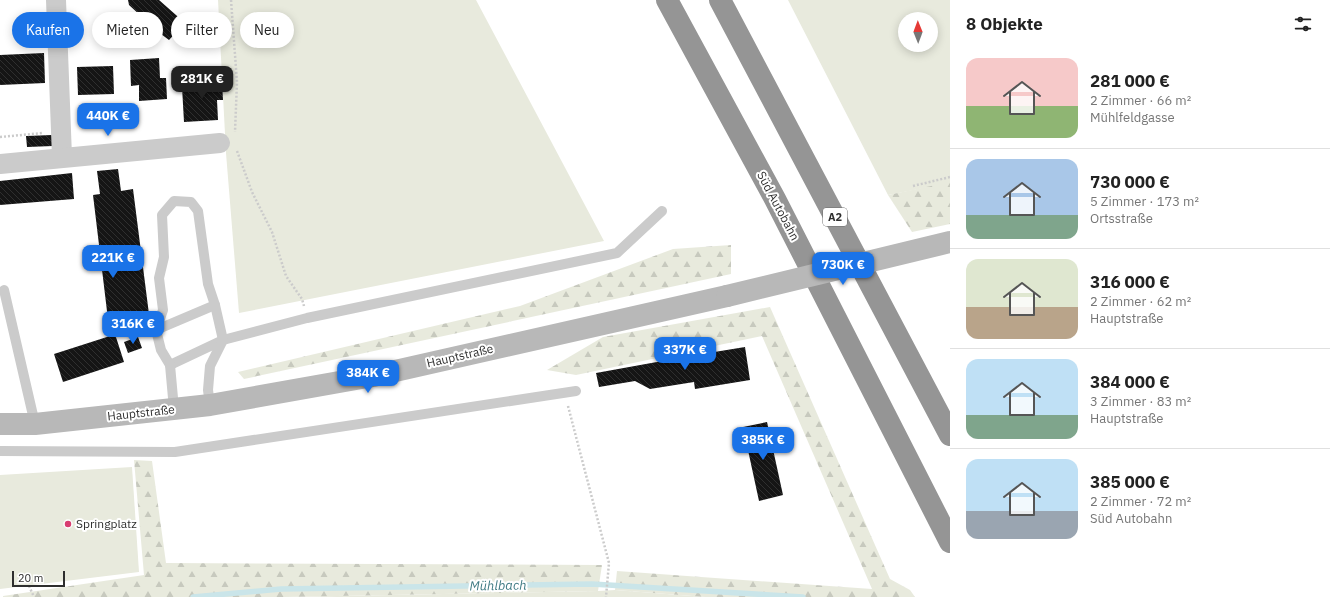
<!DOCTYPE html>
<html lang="de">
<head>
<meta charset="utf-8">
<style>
	body { margin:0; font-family:"IBM Plex Sans",sans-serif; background:#f2f2f2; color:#222; height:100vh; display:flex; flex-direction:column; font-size:15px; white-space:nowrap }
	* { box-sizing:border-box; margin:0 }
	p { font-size:13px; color:#767676 }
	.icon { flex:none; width:22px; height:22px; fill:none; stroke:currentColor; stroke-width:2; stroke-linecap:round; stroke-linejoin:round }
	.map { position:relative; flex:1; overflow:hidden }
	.drawer { display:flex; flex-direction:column; background:#fff; width:380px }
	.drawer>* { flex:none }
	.banner { position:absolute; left:12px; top:12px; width:380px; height:36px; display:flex; gap:8px }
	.needle { width:26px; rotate:359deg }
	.buttons { position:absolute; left:898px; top:12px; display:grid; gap:8px }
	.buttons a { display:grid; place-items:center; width:40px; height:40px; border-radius:50%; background:#fff; box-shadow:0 2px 10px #0003; font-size:20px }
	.scale { position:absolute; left:12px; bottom:10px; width:53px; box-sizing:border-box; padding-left:4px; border:2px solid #2e2e2e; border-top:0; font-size:11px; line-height:14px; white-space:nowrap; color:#2e2e2e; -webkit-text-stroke:3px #fff; paint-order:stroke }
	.price { position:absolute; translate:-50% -34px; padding:0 9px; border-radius:8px; background:#1a73e8; color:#fff; font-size:13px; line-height:26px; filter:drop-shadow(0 1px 2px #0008) }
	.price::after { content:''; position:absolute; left:50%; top:24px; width:12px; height:9px; margin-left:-6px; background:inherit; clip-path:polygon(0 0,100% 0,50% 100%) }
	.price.selected { background:#222; color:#fff }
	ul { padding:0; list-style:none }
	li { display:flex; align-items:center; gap:12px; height:100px; padding:0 16px }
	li+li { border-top:1px solid #e0e0e0 }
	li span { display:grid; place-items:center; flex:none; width:112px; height:80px; border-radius:12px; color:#555 }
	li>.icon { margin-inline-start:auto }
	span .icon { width:48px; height:48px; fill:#fffc; stroke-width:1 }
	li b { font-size:17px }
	h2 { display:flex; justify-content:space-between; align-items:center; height:48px; padding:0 16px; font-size:17px }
	.tag { padding:0 14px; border-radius:18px; background:#fff; box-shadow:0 2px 10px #0003; font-size:14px; line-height:36px }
	.tag.selected { background:#1a73e8; color:#fff }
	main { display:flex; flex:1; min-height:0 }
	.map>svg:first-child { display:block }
	.grass { fill:#e8eadd; fill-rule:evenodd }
	.forest { fill:url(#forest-firs) }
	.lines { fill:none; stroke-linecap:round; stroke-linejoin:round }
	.stream { stroke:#cae5e9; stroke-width:5.5 }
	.building { fill:url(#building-back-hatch) }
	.path { stroke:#cbcbcb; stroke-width:2.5; stroke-dasharray:2 2; stroke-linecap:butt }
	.lane { stroke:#cbcbcb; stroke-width:10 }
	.street { stroke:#cbcbcb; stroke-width:20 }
	.secondary { stroke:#b8b8b8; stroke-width:22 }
	.highway { stroke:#959595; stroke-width:22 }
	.secondary-bridge { stroke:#b8b8b8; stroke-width:22 }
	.poi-dot { fill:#d83d71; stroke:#fff; stroke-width:1.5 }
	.labels { text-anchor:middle; stroke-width:4; stroke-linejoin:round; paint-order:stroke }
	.shield { fill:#fff; stroke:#6d6d6d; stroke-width:1 }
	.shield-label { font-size:11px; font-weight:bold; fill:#2e2e2e }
	.street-label { font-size:12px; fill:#2e2e2e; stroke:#fff }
	.poi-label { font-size:12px; fill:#2e2e2e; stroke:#fff; text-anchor:start }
	.water-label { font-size:13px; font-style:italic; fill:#407b84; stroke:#fff }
</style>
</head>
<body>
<main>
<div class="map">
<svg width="950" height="597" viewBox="0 0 950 597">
	<defs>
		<pattern id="forest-firs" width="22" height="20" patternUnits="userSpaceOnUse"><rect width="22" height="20" fill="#e8eadd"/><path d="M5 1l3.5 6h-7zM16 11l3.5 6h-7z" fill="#c7c9be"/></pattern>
		<pattern id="building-back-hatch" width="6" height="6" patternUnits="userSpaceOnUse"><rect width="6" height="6" fill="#151515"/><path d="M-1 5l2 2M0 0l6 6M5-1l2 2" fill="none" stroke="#2f2f2f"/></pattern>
	</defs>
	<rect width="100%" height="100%" fill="#fff"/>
	<g class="grass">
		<path d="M218,0H476L604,241L239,313L226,153Z"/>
		<path d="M788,0H950V183L888,195ZM905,19H931V45H905Z"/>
		<path d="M132,467L139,572L0,589V475Z"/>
		<path d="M615,590L705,597H285L598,591Z"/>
	</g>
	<g class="forest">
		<path d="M950,182V224L912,232L888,195Z"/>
		<path d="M731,245V274L244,379L238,372L520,306L673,249Z"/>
		<path d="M770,307L890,579L910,590L915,597H705L615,590L617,571L872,589L762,336L576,375L547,370L603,337Z"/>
		<path d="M134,460L152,461L166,563L602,565L598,591L285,597H3V596L144,575Z"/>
	</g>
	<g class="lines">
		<path class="stream" d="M193,597L281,589L592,584L803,597"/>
	</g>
	<g class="building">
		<path d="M128,0H159L185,23L169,40L153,28L147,33L135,24L141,16L129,5Z"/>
		<path d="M44,53L45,83L0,85V55Z"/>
		<path d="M159,58L160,78H166L167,99L139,101V85L131,86L130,60Z"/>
		<path d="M113,66L114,94L78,95L77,67Z"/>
		<path d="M201,77L205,85H211V80H222L223,100H217L218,120L184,122L182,87L188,86L193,78Z"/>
		<path d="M52,135L53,146L27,147L26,136Z"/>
		<path d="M118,169L121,191L133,189L150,322L115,334L124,362L63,382L54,354L110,336L93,195L100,194L97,171Z"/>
		<path d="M72,173L74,199L0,205V181Z"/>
		<path d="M138,337L142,348L128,353L124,342Z"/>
		<path d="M745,347L750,380L695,389L694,382L650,389L635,381L599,387L596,373L690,356Z"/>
		<path d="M767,422L783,495L759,501L743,427Z"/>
	</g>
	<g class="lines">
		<g class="path">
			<path d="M231,0L237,82L235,132"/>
			<path d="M0,137L43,133"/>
			<path d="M237,151L252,192L272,232L286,276L302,299L304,306"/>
			<path d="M913,186L950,177"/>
			<path d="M568,406L609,563L606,597"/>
			<path d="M29,586L34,597"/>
		</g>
		<g class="lane">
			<path d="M4,290L35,424"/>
			<path d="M156,330L215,305"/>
			<path d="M170,365L223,340L307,318L617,253L662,211"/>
			<path d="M174,409L170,365L161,350L156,330L163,310L159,278L164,257L162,215L174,201L191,202L198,211L208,284L215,305L223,340L210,366L208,390L210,405"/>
			<path d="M0,451L175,452L576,391"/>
		</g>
		<g class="street">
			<path d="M56,0L62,157"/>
			<path d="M0,164L220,143"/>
		</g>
		<path class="secondary" d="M0,424H35L210,405L373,376L727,296"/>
		<g class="highway">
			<path d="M667,0L775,199L950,542"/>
			<path d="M720,0L950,435"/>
		</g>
		<path class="secondary-bridge" d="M727,296L950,242"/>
	</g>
	<circle class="poi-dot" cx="68" cy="524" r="4"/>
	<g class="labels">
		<rect class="shield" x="823" y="208" width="24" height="18" rx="3"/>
		<g class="shield-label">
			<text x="835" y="221">A2</text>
		</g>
		<g class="street-label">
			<text transform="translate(778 206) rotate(62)" y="4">Süd Autobahn</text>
			<text transform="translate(460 356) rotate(-13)" y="4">Hauptstraße</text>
			<text transform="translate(141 413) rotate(-6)" y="4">Hauptstraße</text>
		</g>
		<g class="poi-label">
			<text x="76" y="528">Springplatz</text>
		</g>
		<g class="water-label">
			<text transform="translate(498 585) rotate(-1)" y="5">Mühlbach</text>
		</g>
	</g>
</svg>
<div class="buttons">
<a><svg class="needle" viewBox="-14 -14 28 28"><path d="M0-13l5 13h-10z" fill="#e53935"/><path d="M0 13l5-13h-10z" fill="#767676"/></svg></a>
</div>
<div class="scale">20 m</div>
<b class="price selected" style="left:202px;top:100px">281K €</b>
<b class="price" style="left:108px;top:137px">440K €</b>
<b class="price" style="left:113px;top:279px">221K €</b>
<b class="price" style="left:843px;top:286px">730K €</b>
<b class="price" style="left:133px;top:345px">316K €</b>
<b class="price" style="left:685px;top:371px">337K €</b>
<b class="price" style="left:368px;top:394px">384K €</b>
<b class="price" style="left:763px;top:461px">385K €</b>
<div class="banner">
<a class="tag selected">Kaufen</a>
<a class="tag">Mieten</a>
<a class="tag">Filter</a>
<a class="tag">Neu</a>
</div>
</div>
<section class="drawer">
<h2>8 Objekte<svg class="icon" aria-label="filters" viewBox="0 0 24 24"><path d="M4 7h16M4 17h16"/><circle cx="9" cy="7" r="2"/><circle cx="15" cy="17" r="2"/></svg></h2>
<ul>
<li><span style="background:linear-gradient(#f6c9c9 60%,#8fb573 0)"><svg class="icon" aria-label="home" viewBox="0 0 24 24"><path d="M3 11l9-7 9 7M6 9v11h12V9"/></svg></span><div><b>281 000 €</b><p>2 Zimmer · 66 m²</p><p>Mühlfeldgasse</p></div></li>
<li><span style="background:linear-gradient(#a9c7e8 70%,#7fa58c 0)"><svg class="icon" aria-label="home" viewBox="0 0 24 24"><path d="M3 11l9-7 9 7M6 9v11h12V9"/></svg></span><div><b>730 000 €</b><p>5 Zimmer · 173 m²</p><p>Ortsstraße</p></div></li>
<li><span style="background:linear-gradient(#dfe7d0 60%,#b9a48a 0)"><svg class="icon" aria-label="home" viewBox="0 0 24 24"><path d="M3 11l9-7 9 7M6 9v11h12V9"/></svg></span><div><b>316 000 €</b><p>2 Zimmer · 62 m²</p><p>Hauptstraße</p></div></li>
<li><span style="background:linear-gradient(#bfe0f5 70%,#7fa58c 0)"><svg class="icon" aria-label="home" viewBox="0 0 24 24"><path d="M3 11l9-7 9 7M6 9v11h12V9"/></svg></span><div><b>384 000 €</b><p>3 Zimmer · 83 m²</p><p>Hauptstraße</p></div></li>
<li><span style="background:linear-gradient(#bfe0f5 65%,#9aa5b1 0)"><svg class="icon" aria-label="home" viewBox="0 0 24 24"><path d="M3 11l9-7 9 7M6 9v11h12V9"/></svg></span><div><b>385 000 €</b><p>2 Zimmer · 72 m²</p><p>Süd Autobahn</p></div></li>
</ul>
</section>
</main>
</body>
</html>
